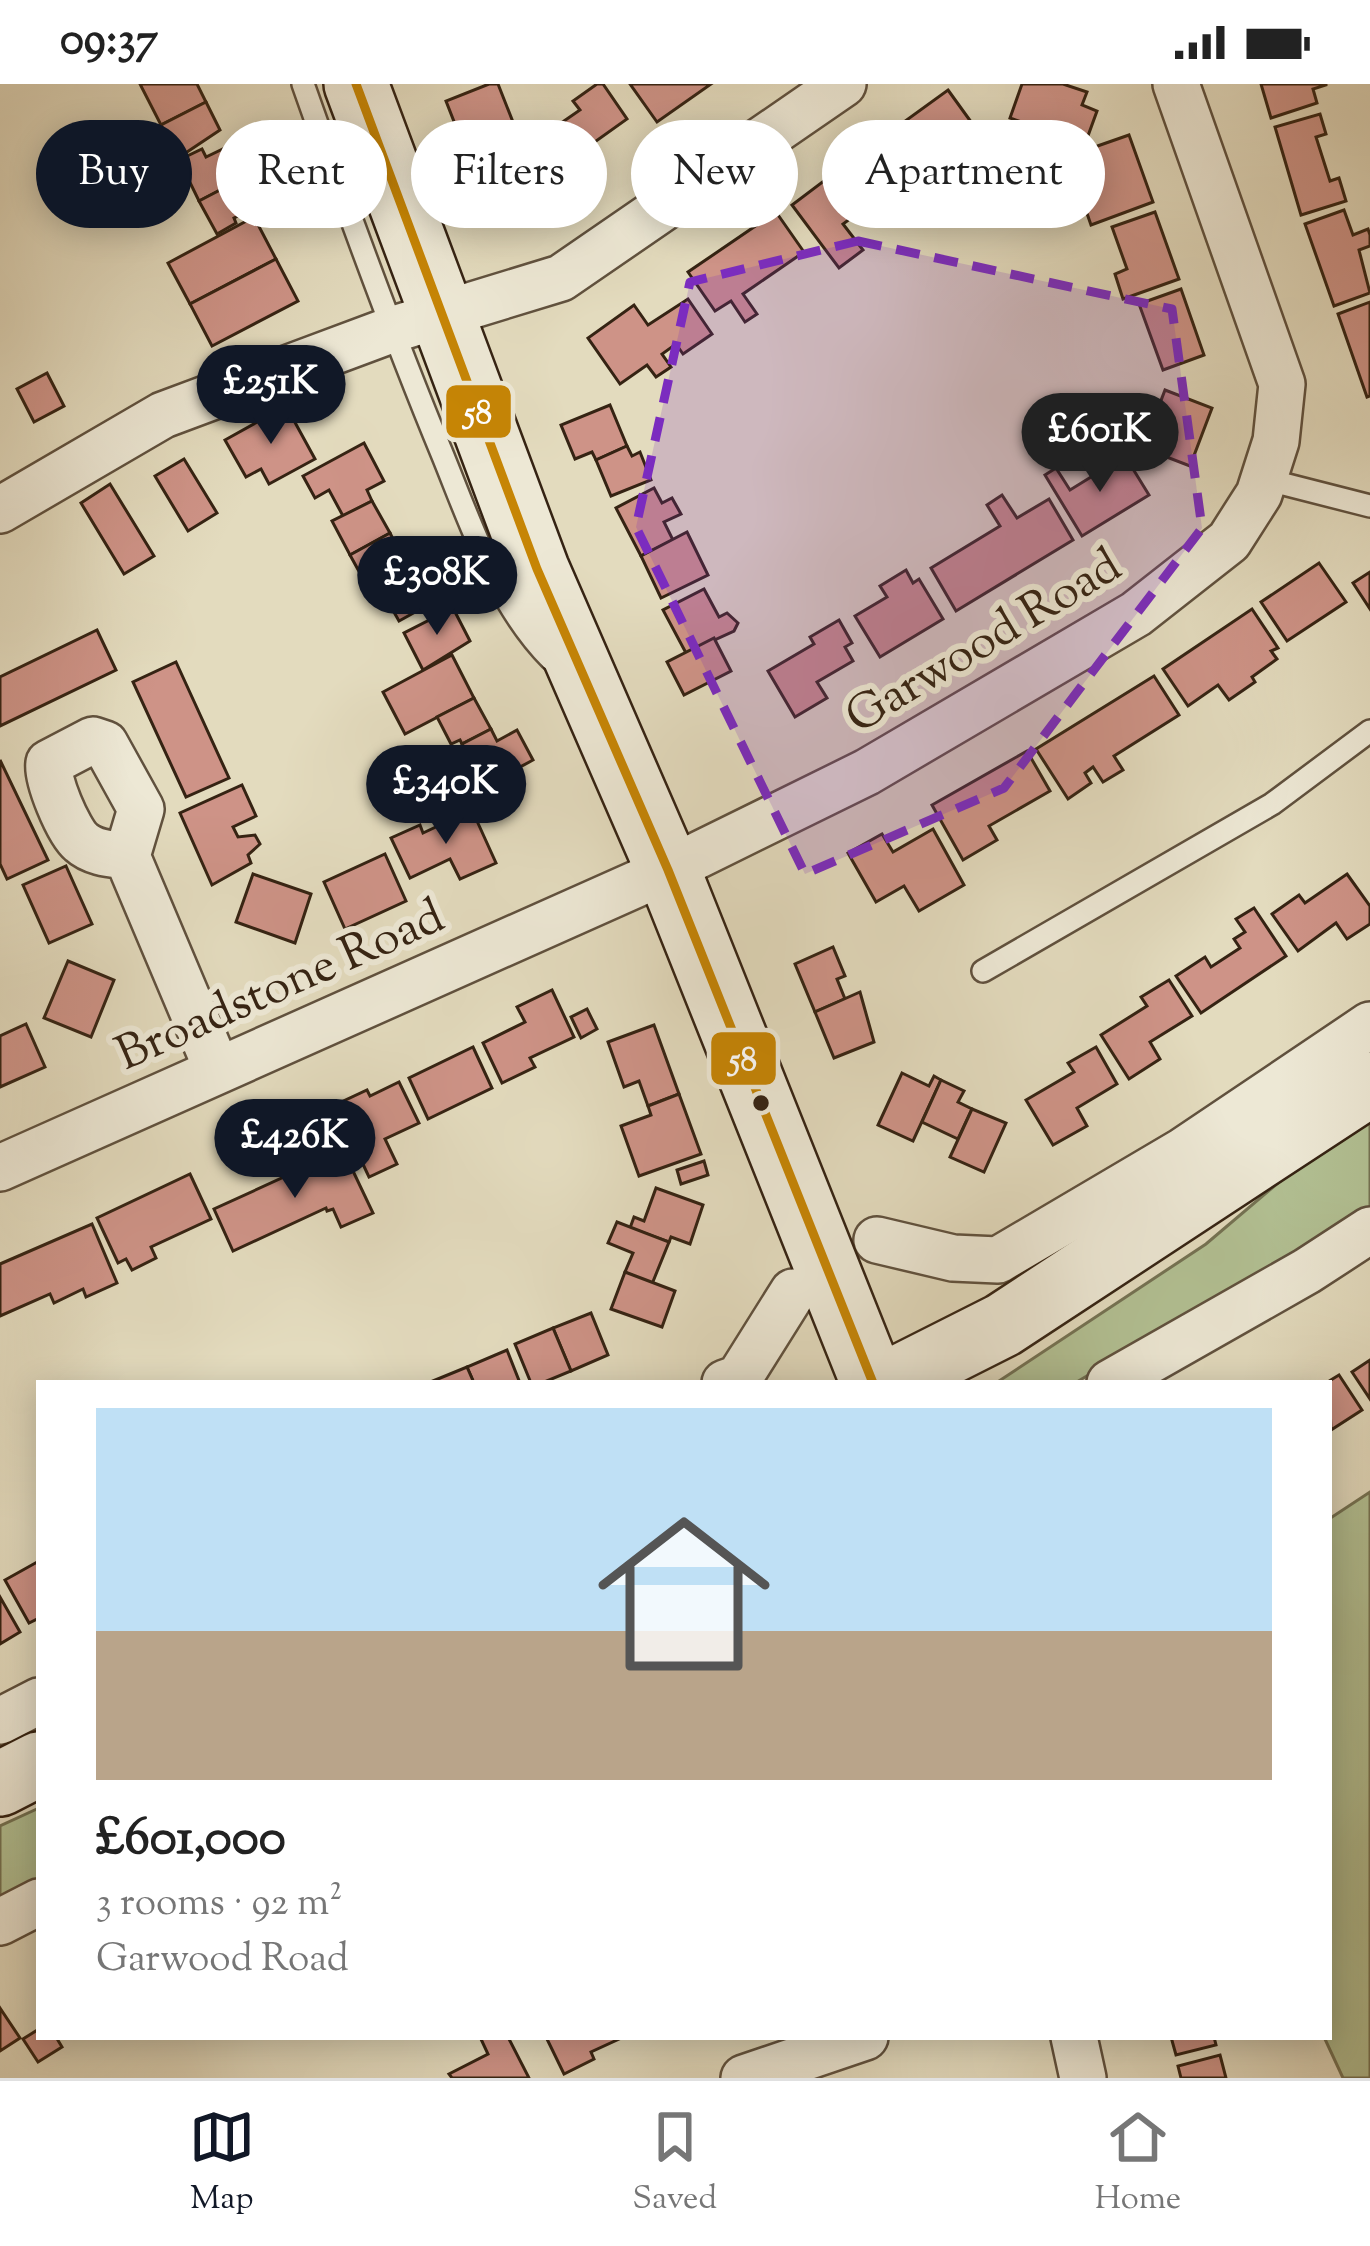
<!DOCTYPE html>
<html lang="en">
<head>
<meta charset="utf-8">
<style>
	body { margin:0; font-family:"Sorts Mill Goudy",serif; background:#f2f2f2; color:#222; height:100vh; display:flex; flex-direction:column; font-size:45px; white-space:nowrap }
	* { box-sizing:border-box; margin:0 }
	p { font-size:39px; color:#767676 }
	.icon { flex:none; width:66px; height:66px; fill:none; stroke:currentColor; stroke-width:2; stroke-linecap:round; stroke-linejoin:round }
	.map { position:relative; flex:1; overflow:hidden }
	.details { position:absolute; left:36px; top:1296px; width:1296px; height:660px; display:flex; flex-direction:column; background:#fff; border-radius:0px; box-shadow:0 6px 30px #0003 }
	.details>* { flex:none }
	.guide { position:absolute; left:36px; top:36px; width:1299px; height:108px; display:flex; gap:24px }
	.price { position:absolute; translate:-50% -102px; padding:0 27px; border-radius:42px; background:#111827; color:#fff; font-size:39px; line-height:78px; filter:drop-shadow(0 3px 6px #0008) }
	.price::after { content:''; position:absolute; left:50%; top:72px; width:36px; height:27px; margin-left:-18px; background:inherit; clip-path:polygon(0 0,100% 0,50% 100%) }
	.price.current { background:#222; color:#fff }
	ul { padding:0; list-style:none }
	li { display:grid; align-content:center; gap:24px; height:636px; padding:0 60px }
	li span { display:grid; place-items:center; height:372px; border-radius:0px; color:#555 }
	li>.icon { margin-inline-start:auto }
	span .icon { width:216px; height:216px; fill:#fffc; stroke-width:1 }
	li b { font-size:51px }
	.pill { padding:0 42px; border-radius:54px; background:#fff; box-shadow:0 6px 30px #0003; font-size:42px; line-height:108px }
	.pill.current { background:#111827; color:#fff }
	.status { display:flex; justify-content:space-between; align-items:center; height:84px; padding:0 60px; background:#fff; direction:ltr }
	.status svg { height:33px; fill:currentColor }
	.menu { display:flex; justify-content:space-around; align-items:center; height:168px; border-top:3px solid #e0e0e0; background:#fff; font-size:33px; color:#767676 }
	.menu a { display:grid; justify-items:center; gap:6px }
	.menu .current { color:#111827 }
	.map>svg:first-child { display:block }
	.green { fill:#b2c093; stroke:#747253; stroke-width:3 }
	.building { fill:#ce9387; stroke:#352313; stroke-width:3 }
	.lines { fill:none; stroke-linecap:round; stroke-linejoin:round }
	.lane-casing { stroke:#60513e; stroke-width:26 }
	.street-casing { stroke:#60513e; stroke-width:50 }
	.secondary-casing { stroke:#352313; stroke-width:68 }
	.lane { stroke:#ede8d5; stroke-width:21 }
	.street { stroke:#ede8d5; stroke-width:45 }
	.secondary { stroke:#ede8d5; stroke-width:63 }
	.bus-1-casing { stroke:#ede8d5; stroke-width:18 }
	.bus-1 { stroke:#c68505; stroke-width:9 }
	.marked { fill:#7b2cbf; fill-opacity:0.2; stroke:#7b2cbf; stroke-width:9; stroke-dasharray:24 15; stroke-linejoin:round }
	.bus-dot { fill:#352313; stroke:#ede8d5; stroke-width:4.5 }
	.labels { text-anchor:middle; stroke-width:12; stroke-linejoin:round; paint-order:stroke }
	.street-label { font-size:48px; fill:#352313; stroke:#ede8d5 }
	.line-badge { stroke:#ede8d5; stroke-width:4.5 }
	.badge-label { font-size:33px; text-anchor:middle; font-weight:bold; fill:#fff }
</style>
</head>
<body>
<div class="status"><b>09:37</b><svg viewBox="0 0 49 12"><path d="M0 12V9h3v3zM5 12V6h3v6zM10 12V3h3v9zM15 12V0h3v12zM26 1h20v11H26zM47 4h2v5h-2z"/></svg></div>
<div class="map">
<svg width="1370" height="1994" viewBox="0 0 1370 1994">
	<rect width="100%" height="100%" fill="#e3dbbe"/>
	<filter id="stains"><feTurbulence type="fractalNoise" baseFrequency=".00167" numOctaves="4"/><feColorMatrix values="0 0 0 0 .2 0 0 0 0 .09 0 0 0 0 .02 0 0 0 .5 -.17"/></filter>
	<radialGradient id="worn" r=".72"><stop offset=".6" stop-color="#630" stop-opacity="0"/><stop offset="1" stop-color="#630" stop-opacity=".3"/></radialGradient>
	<g class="green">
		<path d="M1370,1035V1124L1075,1299H996L1206,1160L1285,1093Z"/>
		<path d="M1370,1408V1994H1343L1324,1953H1329V1435Z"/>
		<path d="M39,1724V1801L0,1822V1742Z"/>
	</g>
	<g class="building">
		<path d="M140,0H197L206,18L161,41Z"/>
		<path d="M489,0H498L522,61L471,81L446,17Z"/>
		<path d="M597,0H603L627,35L589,62L600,77L568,98L538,55L580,26L573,17Z"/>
		<path d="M630,0H711L657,38Z"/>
		<path d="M1022,0H1063L1087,8L1082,21L1097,27L1085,60L1010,34Z"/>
		<path d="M1261,0H1326V1L1313,5L1317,19L1271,34Z"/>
		<path d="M948,6L974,42L942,65L953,80L926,99L890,48Z"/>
		<path d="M206,18L220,46L178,74L161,41Z"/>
		<path d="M1320,30L1326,50L1316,53L1330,97L1339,94L1346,117L1301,131L1275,43Z"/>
		<path d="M1129,51L1153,118L1091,141L1080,109L1099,102L1086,66Z"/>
		<path d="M878,56L922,113L889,137L874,117L843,140L863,166L839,184L792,121Z"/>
		<path d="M229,62L245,93L199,117L179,76L202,65L206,73Z"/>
		<path d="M245,93L260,122L234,134L236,139L217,150L199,117Z"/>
		<path d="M1344,126L1353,151L1368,145L1370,151V162L1359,166L1370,209L1334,222L1305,140Z"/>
		<path d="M776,128L804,168L743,210L757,230L745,238L731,217L715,227L688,188Z"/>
		<path d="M1155,128L1179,195L1123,215L1115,190L1127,185L1112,143Z"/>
		<path d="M254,133L276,175L190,220L168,179Z"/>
		<path d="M276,175L298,217L212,262L190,220Z"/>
		<path d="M1181,205L1204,271L1163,286L1139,220Z"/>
		<path d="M688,215L712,250L683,270L676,260L662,270L671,283L656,293L647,281L620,300L588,254L634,221L648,241Z"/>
		<path d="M1370,218V312L1367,313L1338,230Z"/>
		<path d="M47,289L64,322L34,338L17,305Z"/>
		<path d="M1165,306L1212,324L1190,382L1143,364Z"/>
		<path d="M610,321L627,362L596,376L592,368L575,375L561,341Z"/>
		<path d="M286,322L315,375L269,400L261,385L246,393L225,356Z"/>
		<path d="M364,359L384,397L367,406L372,417L343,432L329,406L315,414L303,392Z"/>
		<path d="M627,362L632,372L640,368L651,396L611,412L596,376Z"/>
		<path d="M1125,372L1149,411L1082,452L1045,391L1056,384L1070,406Z"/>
		<path d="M184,375L217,429L188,447L155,392Z"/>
		<path d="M110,400L154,472L124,490L81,419Z"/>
		<path d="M654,404L662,419L672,414L681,430L664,438L673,456L641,472L616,424Z"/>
		<path d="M1002,411L1017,434L1049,415L1073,456L956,527L931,484L1000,442L987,421Z"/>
		<path d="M372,417L390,449L350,471L332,437Z"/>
		<path d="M687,448L708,491L661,514L641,472Z"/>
		<path d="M390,449L410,489L372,511L350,471Z"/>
		<path d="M429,479L446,511L399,537L381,505Z"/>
		<path d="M1319,479L1346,518L1287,557L1261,518Z"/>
		<path d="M906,486L913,499L919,495L943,535L880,573L855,532L887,513L880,502Z"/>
		<path d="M1370,488V525L1353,499Z"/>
		<path d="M704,505L719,533L727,529L738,539L734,547L686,569L663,526Z"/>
		<path d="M453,524L470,557L423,586L404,549Z"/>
		<path d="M1252,525L1278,564L1271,567L1277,575L1252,593L1255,598L1229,616L1218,601L1188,622L1163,585Z"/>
		<path d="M839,536L852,559L845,563L853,577L817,598L827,614L795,633L768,587L814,560L810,553Z"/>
		<path d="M97,546L116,586L0,642V593Z"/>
		<path d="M714,554L731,587L684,611L667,578Z"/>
		<path d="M452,571L474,614L405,650L383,608Z"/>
		<path d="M176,578L229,694L186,713L133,598Z"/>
		<path d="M1154,592L1179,631L1114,672L1123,686L1103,698L1093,683L1085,689L1091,699L1068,715L1036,665Z"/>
		<path d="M474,614L491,645L462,660L460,656L451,660L437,633Z"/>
		<path d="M491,645L497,657L517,646L533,676L485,702L462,660Z"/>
		<path d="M1027,667L1050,707L989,742L997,756L963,776L932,721Z"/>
		<path d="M0,676L48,776L7,795L0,780Z"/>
		<path d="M242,701L256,732L233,743L238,753L255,751L260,760L248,771L251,779L212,801L180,729Z"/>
		<path d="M472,726L496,779L460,795L450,775L410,794L391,754L420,741L423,749Z"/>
		<path d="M933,745L964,801L919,827L904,802L876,818L848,769L882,750L893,768Z"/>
		<path d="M385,770L406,817L345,845L324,798Z"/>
		<path d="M66,782L92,840L49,859L23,801Z"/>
		<path d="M253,790L311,810L295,859L236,838Z"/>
		<path d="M1347,790L1370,822V840L1347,855L1336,839L1298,867L1272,830L1299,811L1305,819Z"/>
		<path d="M1254,824L1286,872L1201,929L1176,892L1205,873L1211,883L1240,864L1234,855L1245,848L1236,835Z"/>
		<path d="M833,863L845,892L837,895L845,915L815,928L795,880Z"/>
		<path d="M68,877L114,896L91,953L44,934Z"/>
		<path d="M1169,896L1192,932L1150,958L1160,975L1129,995L1101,951L1147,922L1141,913Z"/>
		<path d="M552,906L574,953L530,974L535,983L502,999L483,959L525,938L517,923Z"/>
		<path d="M860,908L874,958L834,974L815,928Z"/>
		<path d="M587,925L597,945L581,954L571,933Z"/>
		<path d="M26,940L45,983L0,1003V952Z"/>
		<path d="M654,941L679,1010L648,1022L639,997L624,1003L608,958Z"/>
		<path d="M473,963L492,1004L428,1035L409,994Z"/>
		<path d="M1096,963L1117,1000L1077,1024L1087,1042L1053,1061L1026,1016L1074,988L1068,979Z"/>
		<path d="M902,989L929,1002L934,992L941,996L913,1057L878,1041Z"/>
		<path d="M941,996L964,1007L958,1018L972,1025L958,1055L922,1038Z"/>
		<path d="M399,998L419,1039L385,1055L397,1080L369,1093L335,1021L367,1006L370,1012Z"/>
		<path d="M679,1010L701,1070L639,1092L621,1042L651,1031L648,1022Z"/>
		<path d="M972,1025L1006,1039L984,1088L950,1073Z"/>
		<path d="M343,1066L373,1129L341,1143L333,1125L327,1127L326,1124L233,1167L214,1125Z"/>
		<path d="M704,1077L708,1091L681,1100L677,1086Z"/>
		<path d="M190,1090L211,1135L151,1163L156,1174L132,1186L126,1175L118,1179L97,1134Z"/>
		<path d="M656,1104L703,1121L690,1160L671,1153L669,1158L630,1144L634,1133L644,1137Z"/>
		<path d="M617,1138L669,1158L652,1200L625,1188L633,1169L608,1159Z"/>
		<path d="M92,1140L117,1199L86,1213L83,1205L54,1219L50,1210L0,1232V1180Z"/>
		<path d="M625,1188L675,1207L662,1243L611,1225Z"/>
		<path d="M591,1229L608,1271L571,1287L553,1244Z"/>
		<path d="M553,1244L571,1287L542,1299H531L515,1260Z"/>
		<path d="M507,1266L520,1299H474L467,1283Z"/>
		<path d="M1370,1276V1315L1352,1288Z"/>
		<path d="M467,1283L474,1299H428Z"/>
		<path d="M1339,1291L1362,1326L1331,1346L1329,1299H1326Z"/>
		<path d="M39,1477V1534L29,1539L5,1496Z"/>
		<path d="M0,1513L20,1548L0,1560Z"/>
		<path d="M0,1924L20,1954L0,1967Z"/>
		<path d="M39,1945V1953H56L62,1963L38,1978L23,1955Z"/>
		<path d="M480,1953H508L529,1994H452L449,1990L488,1970Z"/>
		<path d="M546,1953H618L619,1955L591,1968L594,1975L564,1990Z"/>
		<path d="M1171,1953H1214L1216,1961L1176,1971Z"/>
		<path d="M1220,1971L1226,1994H1181L1178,1982Z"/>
	</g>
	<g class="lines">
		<g class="lane-casing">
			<g id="lane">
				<path d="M303,0C347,125 392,249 443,372C471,441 498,522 551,575"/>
				<path d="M1264,395L1370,422"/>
				<path d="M983,887L1272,720L1370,647"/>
			</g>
		</g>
		<g class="street-casing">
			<g id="street">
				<path d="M0,426L163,331L391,246L561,194L843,0"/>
				<path d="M127,772C111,770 93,769 81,758C68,747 46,694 49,679L93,656L105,660L141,725L127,772L217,985"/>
				<path d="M0,1084L668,786L867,688L1136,530L1229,457L1259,410L1276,357L1282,300L1176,0"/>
				<path d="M877,1156L953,1174L998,1176L1183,1067L1370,941"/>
				<path d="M725,1299L739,1294L793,1208"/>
				<path d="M1110,1299L1307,1187L1370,1146"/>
				<path d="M0,1637L39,1617"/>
				<path d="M0,1838L39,1818"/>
				<path d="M1074,1953L1083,1994"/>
				<path d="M744,1994L865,1953"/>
			</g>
		</g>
		<g class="secondary-casing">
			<g id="secondary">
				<path d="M356,0L537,485L668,786L873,1299"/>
				<path d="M888,1299L1003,1241L1370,1000"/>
				<path d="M0,1700L39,1680"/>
			</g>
		</g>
		<use href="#lane" class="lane"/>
		<use href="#street" class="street"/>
		<use href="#secondary" class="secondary"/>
		<g class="bus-1-casing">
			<path id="bus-1" d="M356,0L537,485L668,786L873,1299"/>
		</g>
		<use href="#bus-1" class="bus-1"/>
	</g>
	<path class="marked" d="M858,157L1172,225L1202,444L1004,704L805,790L636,443L690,198Z"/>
	<circle class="bus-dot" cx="761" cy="1019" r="10"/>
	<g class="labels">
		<g class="street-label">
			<text transform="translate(982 555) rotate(-31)" y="17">Garwood Road</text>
			<text transform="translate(279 899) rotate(-24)" y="17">Broadstone Road</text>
		</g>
	</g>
	<g class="line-badge">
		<rect x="444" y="299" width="69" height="57" rx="12" fill="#c68505"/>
		<rect x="709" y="946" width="69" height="57" rx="12" fill="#c68505"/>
	</g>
	<g class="badge-label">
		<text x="478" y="339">58</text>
		<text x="743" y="986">58</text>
	</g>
	<rect width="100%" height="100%" filter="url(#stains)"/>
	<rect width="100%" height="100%" fill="url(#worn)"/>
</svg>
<b class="price" style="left:271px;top:363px">£251K</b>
<b class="price current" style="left:1100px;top:411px">£601K</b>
<b class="price" style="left:437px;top:554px">£308K</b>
<b class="price" style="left:446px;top:763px">£340K</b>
<b class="price" style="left:295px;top:1117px">£426K</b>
<div class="guide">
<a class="pill current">Buy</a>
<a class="pill">Rent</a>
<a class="pill">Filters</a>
<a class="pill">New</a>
<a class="pill">Apartment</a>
</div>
<section class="details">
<ul>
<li><span style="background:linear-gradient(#bfe0f5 60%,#b9a48a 0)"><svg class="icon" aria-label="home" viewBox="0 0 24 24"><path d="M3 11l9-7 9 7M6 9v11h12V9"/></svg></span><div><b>£601,000</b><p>3 rooms · 92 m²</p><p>Garwood Road</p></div></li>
</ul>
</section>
</div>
<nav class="menu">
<a class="current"><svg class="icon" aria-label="map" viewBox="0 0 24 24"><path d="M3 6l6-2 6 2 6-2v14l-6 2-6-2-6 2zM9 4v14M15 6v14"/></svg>Map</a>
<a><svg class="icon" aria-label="saved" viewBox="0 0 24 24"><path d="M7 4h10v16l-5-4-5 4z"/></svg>Saved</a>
<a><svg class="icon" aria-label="home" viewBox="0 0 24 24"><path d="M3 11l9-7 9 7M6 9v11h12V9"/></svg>Home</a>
</nav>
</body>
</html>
